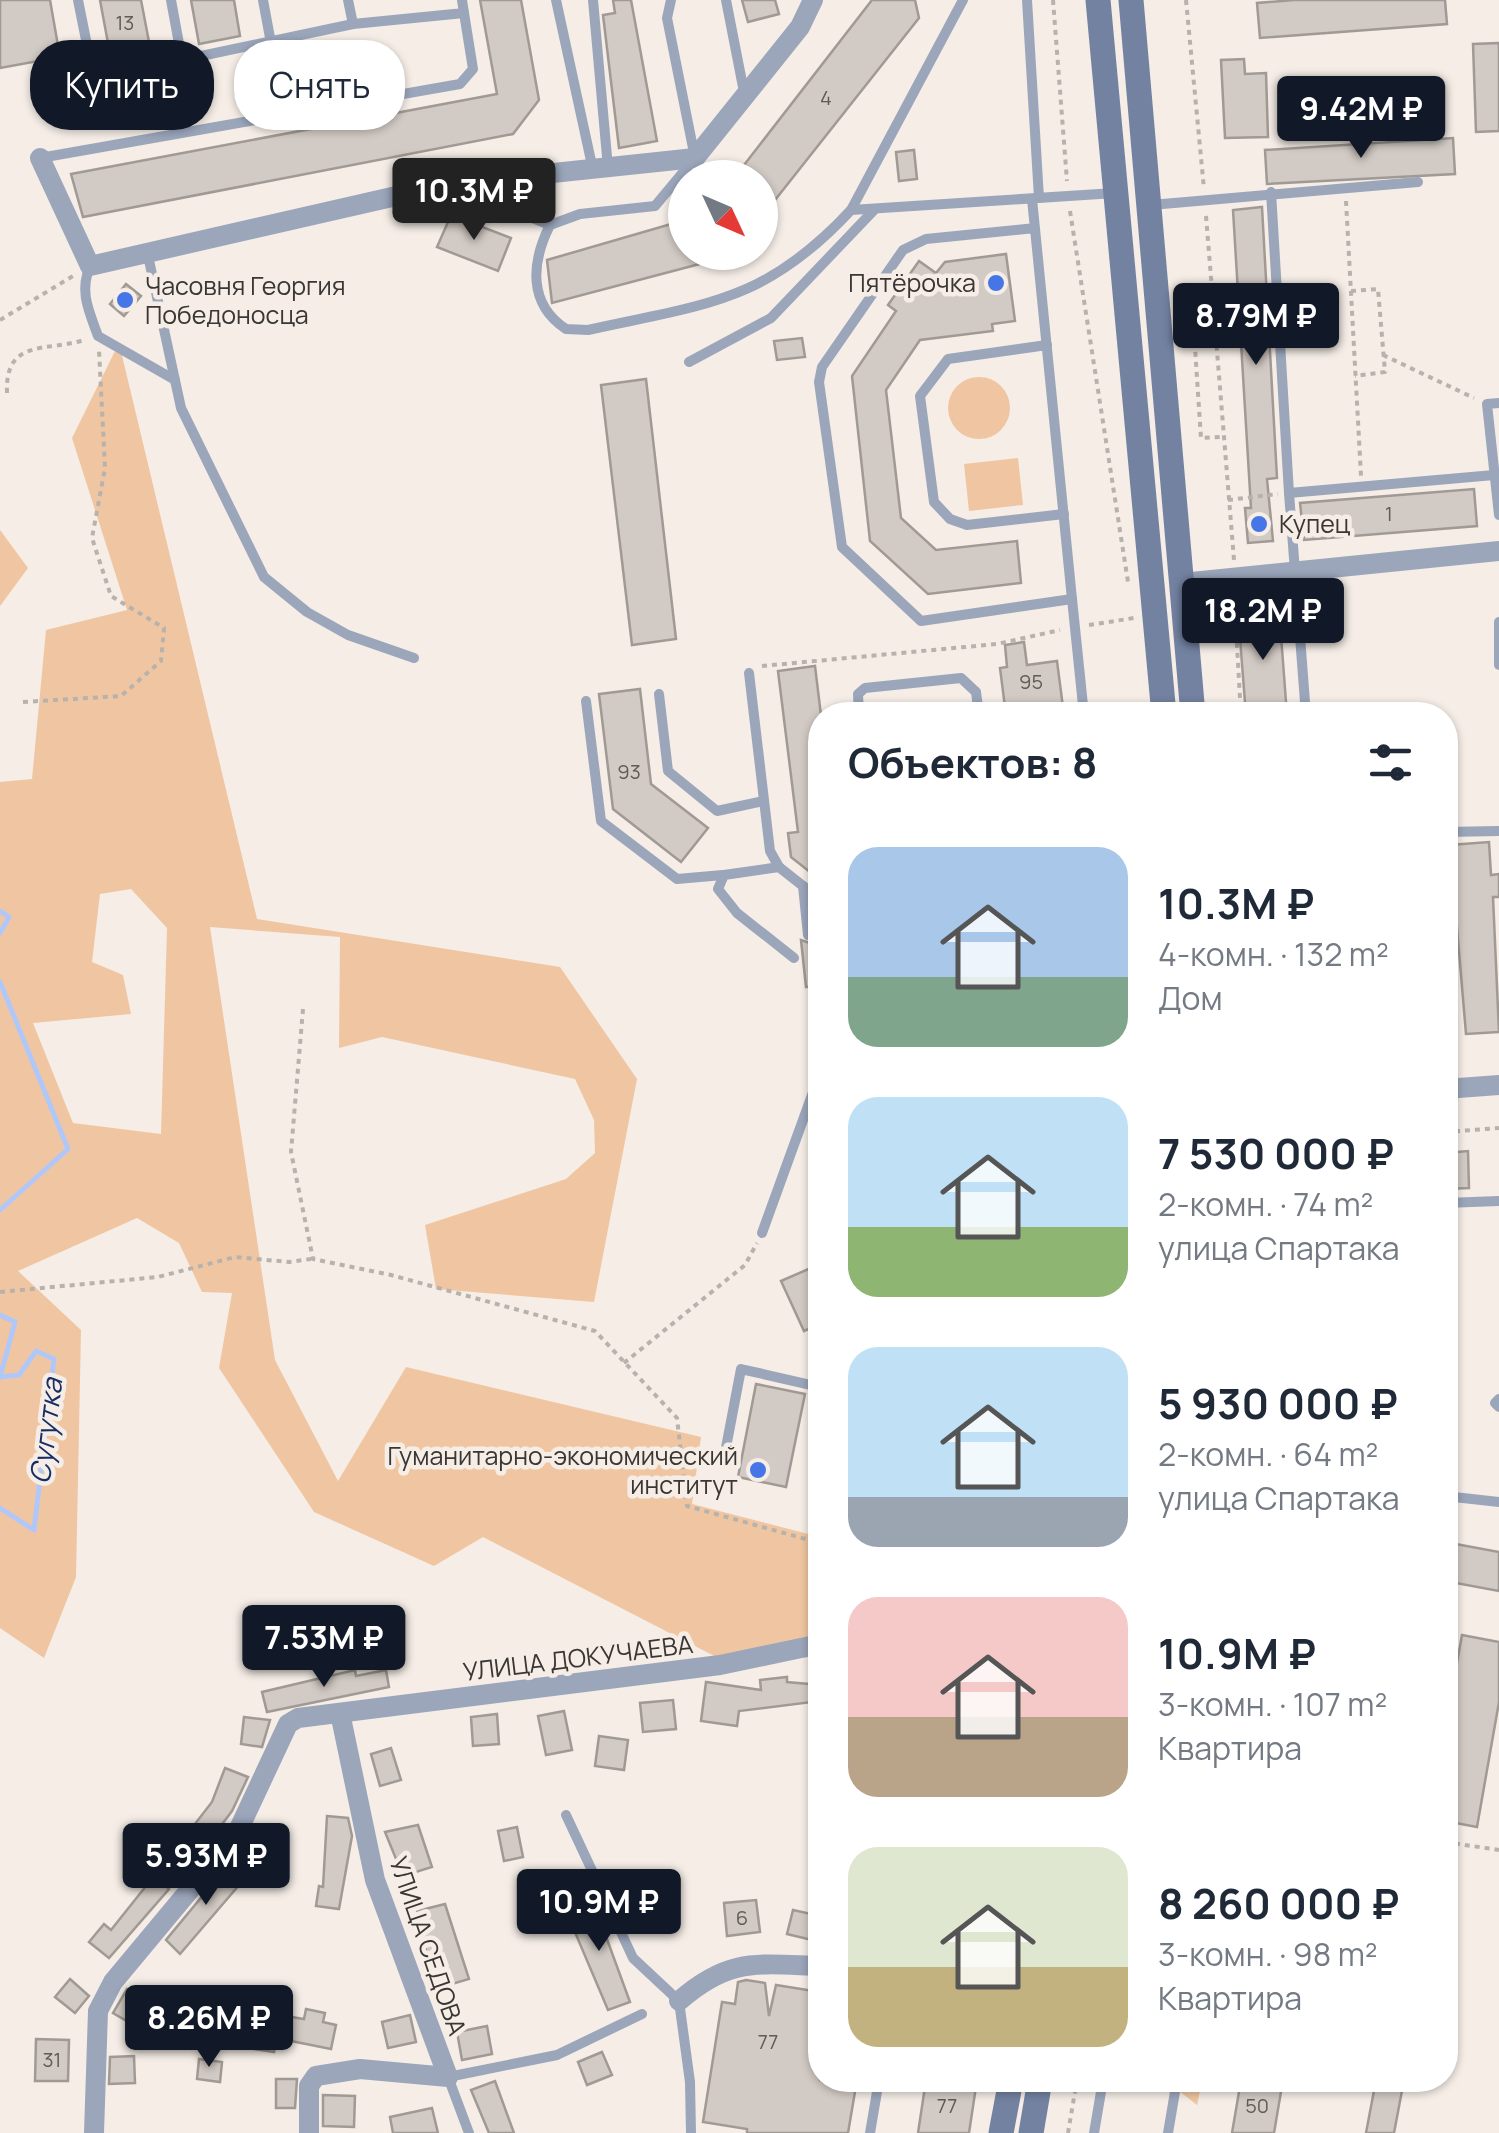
<!DOCTYPE html>
<html lang="ru">
<head>
<meta charset="utf-8">
<style>
	body { margin:0; font-family:Manrope,sans-serif; background:#f6f6f7; color:#1f2937; height:100vh; display:flex; flex-direction:column; font-size:38px; white-space:nowrap }
	* { box-sizing:border-box; margin:0 }
	p { font-size:32px; color:#747a83 }
	.icon { flex:none; width:55px; height:55px; fill:none; stroke:currentColor; stroke-width:2; stroke-linecap:round; stroke-linejoin:round }
	.map { position:relative; flex:1; overflow:hidden }
	.side { position:absolute; left:808px; top:702px; width:650px; height:1390px; display:flex; flex-direction:column; background:#fff; border-radius:40px; box-shadow:0 2px 8px #0004 }
	.side>* { flex:none }
	.hud { position:absolute; left:30px; top:40px; width:628px; height:90px; display:flex; gap:20px }
	.needle { width:65px; rotate:134deg }
	.fabs { position:absolute; left:668px; top:160px; display:grid; gap:20px }
	.fabs a { display:grid; place-items:center; width:110px; height:110px; border-radius:50%; background:#fff; box-shadow:0 2px 8px #0004; font-size:50px }
	.price { position:absolute; translate:-50% -85px; padding:0 22px; border-radius:10px; background:#111827; color:#fff; font-size:32px; line-height:65px; filter:drop-shadow(0 2px 5px #0008) }
	.price::after { content:''; position:absolute; left:50%; top:60px; width:30px; height:22px; margin-left:-15px; background:inherit; clip-path:polygon(0 0,100% 0,50% 100%) }
	.price.selected { background:#222; color:#fff }
	ul { padding:0; list-style:none }
	li { display:flex; align-items:center; gap:30px; height:250px; padding:0 40px }
	li span { display:grid; place-items:center; flex:none; width:280px; height:200px; border-radius:30px; color:#555 }
	li>.icon { margin-inline-start:auto }
	span .icon { width:120px; height:120px; fill:#fffc; stroke-width:1 }
	li b { font-size:42px }
	h2 { display:flex; justify-content:space-between; align-items:center; height:120px; padding:0 40px; font-size:42px }
	.tag { padding:0 35px; border-radius:40px; background:#fff; box-shadow:0 2px 8px #0004; font-size:35px; line-height:90px }
	.tag.selected { background:#111827; color:#fff }
	.map>svg:first-child { display:block }
	.green { fill:#f0c6a2; fill-rule:evenodd }
	.lines { fill:none; stroke-linecap:round; stroke-linejoin:round }
	.stream { stroke:#b0c8f9; stroke-width:5 }
	.building { fill:#d2cac4; stroke:#a19a94; stroke-width:2.5 }
	.path { stroke:#b8b2ac; stroke-width:4; stroke-dasharray:5 5; stroke-linecap:butt }
	.lane { stroke:#9ba6bb; stroke-width:10 }
	.street { stroke:#9ba6bb; stroke-width:20 }
	.secondary { stroke:#7382a1; stroke-width:25 }
	.poi-dot { fill:#4675e7; stroke:#f5ede6; stroke-width:4 }
	.labels { text-anchor:middle; stroke-width:9; stroke-linejoin:round; paint-order:stroke }
	.number-label { font-size:20px; fill:#5f5b57 }
	.poi-label { font-size:25px; fill:#393633; stroke:#f5ede6; text-anchor:end }
	.street-label { font-size:25px; fill:#393633; stroke:#f5ede6 }
	.water-label { font-size:28px; font-style:italic; fill:#162d65; stroke:#f5ede6 }
</style>
</head>
<body>
<div class="map">
<svg width="1499" height="2133" viewBox="0 0 1499 2133">
	<rect width="100%" height="100%" fill="#f5ede6"/>
	<g class="green">
		<path d="M119,343L257,919L560,967L637,1079L594,1302L436,1289L425,1225L566,1179L595,1153L594,1120L575,1079L382,1037L339,1048L340,937L210,927L275,1360L338,1481L406,1367L701,1437L692,1504L820,1537V1657L722,1660L483,1537L434,1566L314,1512L219,1368L232,1293L202,1292L179,1243L137,1218L18,1271L81,1330L76,1577L44,1658L0,1628V782L32,779L46,630L127,610L72,438ZM131,889L167,928L161,1134L73,1123L33,1023L131,1014L123,975L92,962L100,894Z"/>
		<circle cx="979" cy="408" r="31"/>
		<path d="M1018,458L1023,505L969,511L964,464Z"/>
		<path d="M0,530L28,568L0,606Z"/>
		<path d="M1165,2080H1202L1197,2106V2105Z"/>
	</g>
	<g class="lines">
		<g class="stream">
			<path d="M0,911L9,917L0,933"/>
			<path d="M0,982L68,1149L0,1210"/>
			<path d="M0,1315L15,1322L0,1377"/>
			<path d="M0,1377L19,1375L36,1351L54,1359L34,1530L0,1508"/>
		</g>
	</g>
	<g class="building">
		<path d="M0,0H50L60,57L0,68Z"/>
		<path d="M100,0H141L150,47L110,54Z"/>
		<path d="M191,0H234L240,36L199,44Z"/>
		<path d="M480,0H521L539,100L513,134L83,217L71,174L497,94Z"/>
		<path d="M613,0H631L657,141L619,148L603,15L615,13Z"/>
		<path d="M742,0H775L779,14L748,22Z"/>
		<path d="M872,0H915L919,18L760,219V178H734Z"/>
		<path d="M1294,0H1445L1447,24L1260,38L1257,3Z"/>
		<path d="M1499,43V131L1476,132L1473,44Z"/>
		<path d="M1244,59L1245,74L1266,73L1268,137L1225,138L1221,60Z"/>
		<path d="M1453,138L1455,174L1267,184L1265,150Z"/>
		<path d="M914,150L917,179L899,181L896,152Z"/>
		<path d="M1262,207L1277,478L1267,479L1273,541L1248,543L1245,508H1251L1233,210Z"/>
		<path d="M451,215L511,238L498,271L437,247Z"/>
		<path d="M685,220V252H725L726,257L552,303L547,260Z"/>
		<path d="M1006,254L1015,321L992,324L993,331L920,340L886,390L901,518L936,550L1017,541L1021,583L928,594L870,541L852,376L896,311L888,305L919,261L936,273L945,262Z"/>
		<path d="M126,284L141,296L124,316L110,304Z"/>
		<path d="M802,338L805,357L777,360L774,341Z"/>
		<path d="M646,379L676,639L632,645L601,385Z"/>
		<path d="M1474,489L1477,526L1304,540L1300,503Z"/>
		<path d="M1279,609L1287,715H1246L1238,613Z"/>
		<path d="M1024,642L1027,665L1057,661L1064,715H1006L1000,668L1007,667L1005,645Z"/>
		<path d="M815,666L821,715L820,880L791,857L788,833L798,832L778,671Z"/>
		<path d="M640,689L651,784L708,828L681,862L613,809L599,694Z"/>
		<path d="M1489,842L1491,875L1499,874V897H1493L1499,1032L1466,1034L1450,845Z"/>
		<path d="M817,934L820,985L806,987L801,940L810,943Z"/>
		<path d="M1468,1151L1469,1188L1445,1189V1153Z"/>
		<path d="M820,1264V1324L804,1331L781,1281Z"/>
		<path d="M756,1384L805,1394L786,1487L738,1477Z"/>
		<path d="M1445,1542L1499,1552V1591L1445,1581Z"/>
		<path d="M1462,1635L1499,1642V1702L1477,1827L1445,1821V1730Z"/>
		<path d="M355,1670L356,1676L386,1670L389,1687L267,1712L262,1692Z"/>
		<path d="M787,1677V1682L820,1685V1701L739,1711L737,1726L701,1721L706,1682L761,1690L760,1680Z"/>
		<path d="M673,1700L676,1729L643,1732L640,1703Z"/>
		<path d="M564,1711L572,1750L546,1755L538,1716Z"/>
		<path d="M497,1714L499,1744L473,1746L471,1717Z"/>
		<path d="M244,1717L270,1720L262,1747L241,1744Z"/>
		<path d="M599,1736L628,1740L624,1770L595,1766Z"/>
		<path d="M391,1748L401,1780L380,1786L371,1754Z"/>
		<path d="M225,1768L248,1777L232,1811L198,1856L181,1842L212,1802Z"/>
		<path d="M327,1816L348,1818L352,1836L339,1909L316,1906L319,1886L323,1887Z"/>
		<path d="M418,1825L432,1867L403,1876L385,1832Z"/>
		<path d="M517,1827L523,1857L504,1861L498,1831Z"/>
		<path d="M229,1864L246,1877L180,1954L166,1940Z"/>
		<path d="M647,1871L657,1901L630,1911L620,1881Z"/>
		<path d="M154,1876L169,1889L109,1958L89,1942L104,1924L111,1930Z"/>
		<path d="M756,1900L760,1932L727,1936L724,1903Z"/>
		<path d="M593,1901L630,2002L608,2010L566,1911Z"/>
		<path d="M445,1904L469,1979L435,1989L417,1911Z"/>
		<path d="M793,1910L820,1916V1942L787,1934Z"/>
		<path d="M70,1979L89,1996L75,2013L55,1997Z"/>
		<path d="M746,1980L765,1983L769,2016L776,1985L820,1992V2080H857L848,2133H747V2129L703,2122L722,2002L735,2004L738,1982Z"/>
		<path d="M127,1989L151,2003L137,2027L113,2013Z"/>
		<path d="M306,2009L325,2013L323,2022L336,2025L331,2049L276,2038L274,2052L248,2048L255,2011L304,2019Z"/>
		<path d="M410,2015L416,2042L388,2048L382,2022Z"/>
		<path d="M487,2026L492,2054L462,2060L457,2032Z"/>
		<path d="M36,2039L69,2040L68,2081H35Z"/>
		<path d="M602,2052L612,2075L587,2085L578,2062Z"/>
		<path d="M134,2056L135,2083L109,2084L110,2057Z"/>
		<path d="M199,2059L222,2062L220,2082L197,2079Z"/>
		<path d="M276,2079H297L295,2108H276Z"/>
		<path d="M926,2080H977L969,2133H918Z"/>
		<path d="M1241,2080H1283L1274,2133H1232Z"/>
		<path d="M1376,2080H1404L1394,2133H1366Z"/>
		<path d="M495,2081L514,2133H489L471,2090Z"/>
		<path d="M323,2095L355,2096L354,2127L323,2126Z"/>
		<path d="M432,2108L438,2133H393L390,2117Z"/>
	</g>
	<g class="lines">
		<g class="path">
			<path d="M1053,0L1067,181"/>
			<path d="M1186,0L1204,189"/>
			<path d="M1346,201L1361,476"/>
			<path d="M1070,211L1128,582"/>
			<path d="M1206,216L1234,560"/>
			<path d="M1351,291L1378,289L1385,372L1355,376"/>
			<path d="M0,320L73,276"/>
			<path d="M1215,332L1194,333L1201,438L1221,437"/>
			<path d="M1383,355L1474,398"/>
			<path d="M7,393C5,338 46,352 84,340"/>
			<path d="M1228,500L1278,494"/>
			<path d="M1207,613L1235,611L1241,715"/>
			<path d="M1089,625L1134,618"/>
			<path d="M762,666L997,644L1060,630"/>
			<path d="M23,702L121,696L161,661L164,628L111,596L92,538L105,468L99,350"/>
			<path d="M303,1009L291,1152L313,1259L391,1275L595,1331L677,1418L687,1506L820,1543"/>
			<path d="M1445,1132L1499,1128"/>
			<path d="M0,1292L158,1277L235,1257L289,1262L311,1259"/>
			<path d="M624,1363L745,1265L757,1243"/>
			<path d="M1445,1842L1499,1850"/>
			<path d="M1068,2133L1077,2080"/>
		</g>
		<g class="lane">
			<path d="M78,0L93,75L182,60"/>
			<path d="M171,0L182,60L353,24L464,13L462,0"/>
			<path d="M263,0L271,43"/>
			<path d="M348,0L353,24"/>
			<path d="M556,0L593,170"/>
			<path d="M593,0L608,168"/>
			<path d="M671,0L667,18L695,158L655,206L580,214L550,225C531,263 528,304 566,329L588,330C705,304 765,303 851,210L1115,193"/>
			<path d="M726,0L744,92"/>
			<path d="M1027,0L1039,198"/>
			<path d="M40,158L460,84L473,69L464,13"/>
			<path d="M458,188L550,225"/>
			<path d="M1271,192L1289,493"/>
			<path d="M1032,199L1072,599L921,621L842,547L819,382L822,367L903,250L926,239L1035,228"/>
			<path d="M1151,205L1418,182"/>
			<path d="M851,210L963,0"/>
			<path d="M147,251L181,408L264,577L307,612L348,635L414,658"/>
			<path d="M90,266C79,292 89,311 98,336L175,380"/>
			<path d="M1047,345L948,359L920,396L934,502L950,519L967,525L1064,514"/>
			<path d="M689,362L771,318L875,209"/>
			<path d="M1499,403L1487,404L1499,515"/>
			<path d="M1072,599L1084,715"/>
			<path d="M1499,622V665"/>
			<path d="M749,673L770,851L779,867L724,875L718,889L737,913L794,958"/>
			<path d="M659,694L668,771L717,811L764,801"/>
			<path d="M586,701L601,821L677,879L723,875"/>
			<path d="M859,715L858,694L865,688L961,678L976,692L979,715"/>
			<path d="M1306,715L1289,493L1494,475"/>
			<path d="M1445,832L1499,831"/>
			<path d="M779,867L803,886"/>
			<path d="M808,935L803,886L820,899"/>
			<path d="M1445,1203L1499,1201"/>
			<path d="M762,1233L820,1073"/>
			<path d="M1499,1399L1495,1403L1499,1407"/>
			<path d="M724,1458L741,1369L820,1387"/>
			<path d="M1445,1496L1499,1502"/>
			<path d="M566,1815L633,1958L679,2001L690,2082L691,2133"/>
			<path d="M469,2133L448,2077L557,2055L642,2014"/>
			<path d="M870,2133L879,2080"/>
			<path d="M1094,2133L1103,2080"/>
			<path d="M1168,2133L1177,2080"/>
		</g>
		<g class="street">
			<path d="M40,158L90,266L449,184L695,158L800,27L813,0"/>
			<path d="M1182,583L1499,551"/>
			<path d="M1445,1089L1499,1085"/>
			<path d="M679,2001C729,1957 757,1964 820,1966"/>
			<path d="M94,2133L98,2011L113,1982L237,1833L288,1724L298,1718L720,1665L820,1644"/>
			<path d="M309,2133V2086L316,2076L360,2069L448,2077L375,1880L340,1713"/>
		</g>
		<g class="secondary">
			<path d="M1098,0L1164,715"/>
			<path d="M1131,0L1193,715"/>
			<path d="M1001,2133L1011,2080"/>
			<path d="M1031,2133L1040,2080"/>
		</g>
	</g>
	<g class="poi-dot">
		<circle cx="996" cy="283" r="10"/>
		<circle cx="125" cy="300" r="10"/>
		<circle cx="1259" cy="524" r="10"/>
		<circle cx="758" cy="1470" r="10"/>
	</g>
	<g class="labels">
		<g class="number-label">
			<text x="125" y="30">13</text>
			<text x="826" y="105">4</text>
			<text x="1389" y="521">1</text>
			<text x="1031" y="689">95</text>
			<text x="629" y="779">93</text>
			<text x="742" y="1925">6</text>
			<text x="768" y="2049">77</text>
			<text x="52" y="2067">31</text>
			<text x="947" y="2113">77</text>
			<text x="1257" y="2113">50</text>
		</g>
		<g class="poi-label">
			<text x="976" y="292">Пятёрочка</text>
			<text x="145" y="295" text-anchor="start">Часовня Георгия<tspan x="145" dy="29">Победоносца</tspan></text>
			<text x="1279" y="533" text-anchor="start">Купец</text>
			<text x="738" y="1465">Гуманитарно-экономический<tspan x="738" dy="29">институт</tspan></text>
		</g>
		<g class="street-label">
			<text transform="translate(578 1658) rotate(-7)" y="9">УЛИЦА ДОКУЧАЕВА</text>
			<text transform="translate(428 1946) rotate(71)" y="9">УЛИЦА СЕДОВА</text>
		</g>
		<g class="water-label">
			<text transform="translate(46 1431) rotate(-83)" y="10">Сугутка</text>
		</g>
	</g>
</svg>
<div class="fabs">
<a><svg class="needle" viewBox="-14 -14 28 28"><path d="M0-13l5 13h-10z" fill="#e53935"/><path d="M0 13l5-13h-10z" fill="#747a83"/></svg></a>
</div>
<b class="price" style="left:1361px;top:161px">9.42M ₽</b>
<b class="price selected" style="left:474px;top:243px">10.3M ₽</b>
<b class="price" style="left:1256px;top:368px">8.79M ₽</b>
<b class="price" style="left:1263px;top:663px">18.2M ₽</b>
<b class="price" style="left:324px;top:1690px">7.53M ₽</b>
<b class="price" style="left:206px;top:1908px">5.93M ₽</b>
<b class="price" style="left:599px;top:1954px">10.9M ₽</b>
<b class="price" style="left:209px;top:2070px">8.26M ₽</b>
<div class="hud">
<a class="tag selected">Купить</a>
<a class="tag">Снять</a>
</div>
<section class="side">
<h2>Объектов: 8<svg class="icon" aria-label="filters" viewBox="0 0 24 24"><path d="M4 7h16M4 17h16"/><circle cx="9" cy="7" r="2"/><circle cx="15" cy="17" r="2"/></svg></h2>
<ul>
<li><span style="background:linear-gradient(#a9c7e8 65%,#7fa58c 0)"><svg class="icon" aria-label="home" viewBox="0 0 24 24"><path d="M3 11l9-7 9 7M6 9v11h12V9"/></svg></span><div><b>10.3M ₽</b><p>4-комн. · 132 m²</p><p>Дом</p></div></li>
<li><span style="background:linear-gradient(#bfe0f5 65%,#8fb573 0)"><svg class="icon" aria-label="home" viewBox="0 0 24 24"><path d="M3 11l9-7 9 7M6 9v11h12V9"/></svg></span><div><b>7 530 000 ₽</b><p>2-комн. · 74 m²</p><p>улица Спартака</p></div></li>
<li><span style="background:linear-gradient(#bfe0f5 75%,#9aa5b1 0)"><svg class="icon" aria-label="home" viewBox="0 0 24 24"><path d="M3 11l9-7 9 7M6 9v11h12V9"/></svg></span><div><b>5 930 000 ₽</b><p>2-комн. · 64 m²</p><p>улица Спартака</p></div></li>
<li><span style="background:linear-gradient(#f6c9c9 60%,#b9a48a 0)"><svg class="icon" aria-label="home" viewBox="0 0 24 24"><path d="M3 11l9-7 9 7M6 9v11h12V9"/></svg></span><div><b>10.9M ₽</b><p>3-комн. · 107 m²</p><p>Квартира</p></div></li>
<li><span style="background:linear-gradient(#dfe7d0 60%,#c2b280 0)"><svg class="icon" aria-label="home" viewBox="0 0 24 24"><path d="M3 11l9-7 9 7M6 9v11h12V9"/></svg></span><div><b>8 260 000 ₽</b><p>3-комн. · 98 m²</p><p>Квартира</p></div></li>
</ul>
</section>
</div>
</body>
</html>
